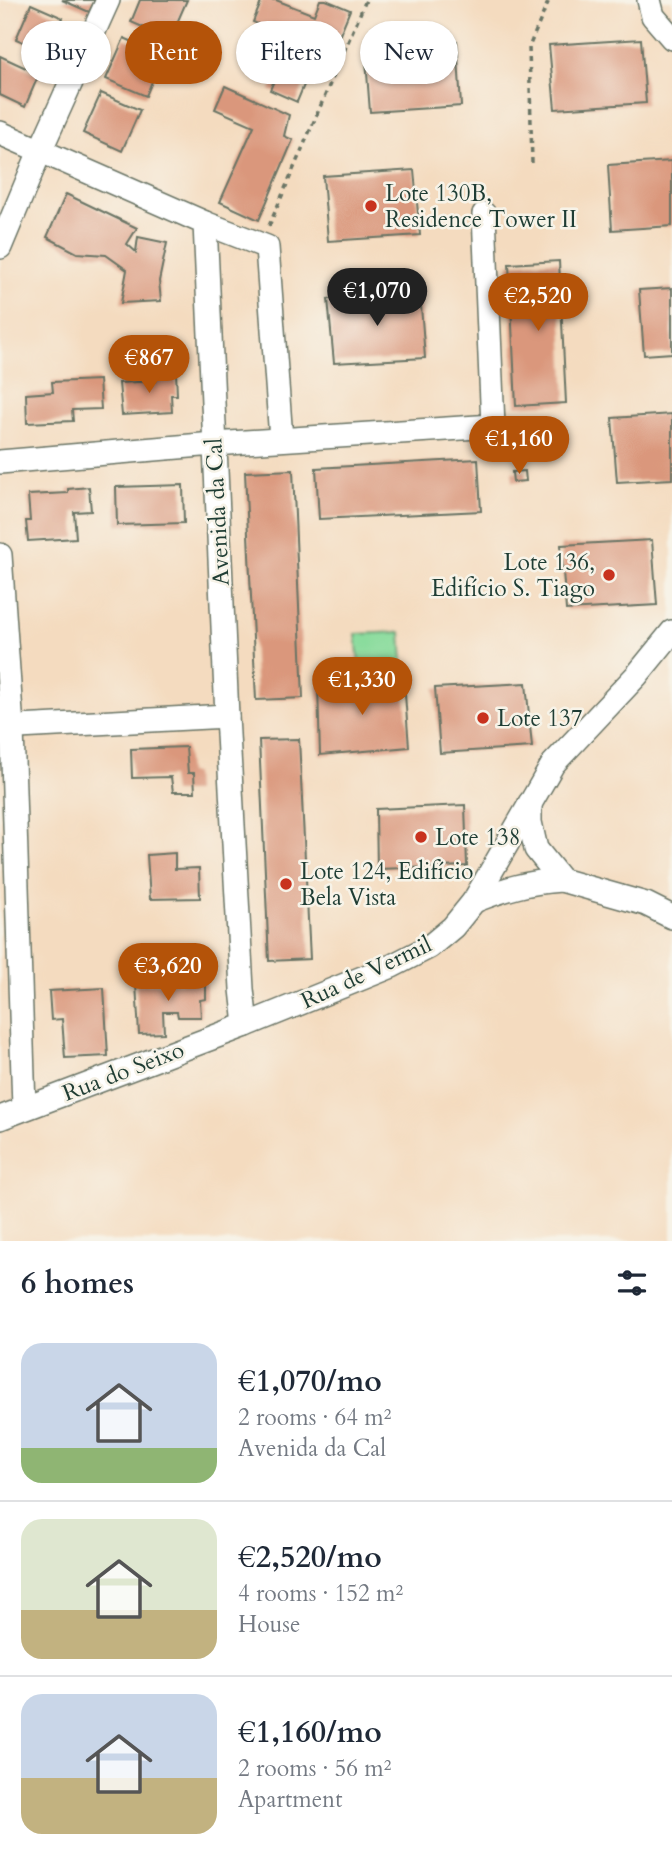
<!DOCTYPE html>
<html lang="en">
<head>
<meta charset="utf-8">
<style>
	body { margin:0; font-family:Cardo,serif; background:#f6f6f7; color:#1f2937; height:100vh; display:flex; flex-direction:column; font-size:26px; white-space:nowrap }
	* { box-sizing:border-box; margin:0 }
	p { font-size:23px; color:#747a83 }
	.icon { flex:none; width:38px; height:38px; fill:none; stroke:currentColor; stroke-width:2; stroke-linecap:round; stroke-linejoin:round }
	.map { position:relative; height:1241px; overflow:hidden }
	.side { display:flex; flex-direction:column; background:#fff; flex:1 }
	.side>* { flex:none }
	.guide { position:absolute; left:21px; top:21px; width:630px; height:63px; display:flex; gap:14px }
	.price { position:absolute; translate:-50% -60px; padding:0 16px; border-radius:24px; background:#b45309; color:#fff; font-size:23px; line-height:46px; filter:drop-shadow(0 2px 4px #0008) }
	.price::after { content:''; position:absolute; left:50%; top:42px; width:21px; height:16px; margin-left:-10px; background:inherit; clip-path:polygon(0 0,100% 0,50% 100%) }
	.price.selected { background:#222; color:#fff }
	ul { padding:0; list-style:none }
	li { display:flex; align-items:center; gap:21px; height:175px; padding:0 21px }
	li+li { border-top:2px solid #e0e1e3 }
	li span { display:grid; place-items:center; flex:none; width:196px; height:140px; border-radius:21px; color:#555 }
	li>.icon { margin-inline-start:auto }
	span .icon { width:84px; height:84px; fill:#fffc; stroke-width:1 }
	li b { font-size:30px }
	h2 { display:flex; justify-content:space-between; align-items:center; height:84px; padding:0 21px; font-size:30px }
	.chip { padding:0 24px; border-radius:32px; background:#fff; box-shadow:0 2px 5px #0004; font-size:24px; line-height:63px }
	.chip.selected { background:#b45309; color:#fff }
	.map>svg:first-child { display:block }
	.green { fill:#8adc9d; stroke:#548c68; stroke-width:2 }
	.building { fill:#da977c }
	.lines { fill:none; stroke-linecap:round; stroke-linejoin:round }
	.minor-casing { stroke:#6a7465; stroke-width:26 }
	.path { stroke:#6a7465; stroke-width:3.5; stroke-dasharray:5 5; stroke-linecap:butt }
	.minor { stroke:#fff; stroke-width:23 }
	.poi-dot { fill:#c8321e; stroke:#f7f3e8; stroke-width:2.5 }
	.labels { text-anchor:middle; stroke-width:5; stroke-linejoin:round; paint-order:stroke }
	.poi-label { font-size:23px; fill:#1f3d34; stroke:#f7f3e8; text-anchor:start }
	.street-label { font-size:23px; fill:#1f3d34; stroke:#f7f3e8 }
</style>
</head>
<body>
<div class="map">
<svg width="672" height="1241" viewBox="0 0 672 1241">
	<rect width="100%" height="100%" fill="#f7f3e8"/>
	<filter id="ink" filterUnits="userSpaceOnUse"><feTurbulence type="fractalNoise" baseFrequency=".0143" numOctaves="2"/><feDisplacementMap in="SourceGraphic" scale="14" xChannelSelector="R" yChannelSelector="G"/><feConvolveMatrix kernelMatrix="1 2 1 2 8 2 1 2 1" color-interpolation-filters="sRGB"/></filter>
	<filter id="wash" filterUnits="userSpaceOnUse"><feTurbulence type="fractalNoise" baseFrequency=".00686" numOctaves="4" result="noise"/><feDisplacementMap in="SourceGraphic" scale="28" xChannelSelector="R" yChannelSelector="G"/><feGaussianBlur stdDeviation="1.57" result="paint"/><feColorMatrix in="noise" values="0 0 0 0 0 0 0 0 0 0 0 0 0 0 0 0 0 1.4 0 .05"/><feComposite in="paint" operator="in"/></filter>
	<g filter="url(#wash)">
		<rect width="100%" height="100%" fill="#f4dbbf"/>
		<path class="green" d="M401,632L403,662L359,664L356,634Z"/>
		<g id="blocks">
			<g class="building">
				<path d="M62,0H95L89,12Z"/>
				<path d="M140,0H187L170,39L131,22Z"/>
				<path d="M262,0H276L314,15L320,0H326L350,10L336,44L323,39L297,102L270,90L292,38L253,22Z"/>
				<path d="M31,4L63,18L48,53L16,39Z"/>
				<path d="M124,38L163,55L146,96L106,79Z"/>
				<path d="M641,39L646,103L555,109L549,45Z"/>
				<path d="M457,41L461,106L370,112L365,47Z"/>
				<path d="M0,56L39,74L25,107L0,95Z"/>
				<path d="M225,86L289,115L284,136L293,140L259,220L220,202L254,126L215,109Z"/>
				<path d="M101,93L140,110L122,151L83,133Z"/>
				<path d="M672,161V226L612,230L608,165Z"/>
				<path d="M414,170L420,235L328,241L323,176Z"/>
				<path d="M66,194L137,228L127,244L136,252L138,237L167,243L159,281L161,301L121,303L127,270L106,255L77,253L47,237Z"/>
				<path d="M559,261L566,403L516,406L509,264Z"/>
				<path d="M672,288V353L644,355L639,290Z"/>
				<path d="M420,293L425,358L334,363L328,299Z"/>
				<path d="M176,372L177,395H171L172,412L122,415L119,383L156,381L155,374Z"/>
				<path d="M99,380L101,409L72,410L73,421L27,423L26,394L53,392L52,382Z"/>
				<path d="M672,414V479L617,482L612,418Z"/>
				<path d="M478,459L481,511L319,519L316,468Z"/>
				<path d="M293,470L303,698L256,700L245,472Z"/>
				<path d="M525,471L526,481L513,482L512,472Z"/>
				<path d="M183,485L184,523L117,525L116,487Z"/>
				<path d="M89,487L91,511L74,512L76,538L28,541L26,521H30L28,495L68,493V489Z"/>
				<path d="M652,540L657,605L566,610L561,545Z"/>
				<path d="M404,681L409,747L320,755L318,686Z"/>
				<path d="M526,683L532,747L440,753L435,688Z"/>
				<path d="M299,739L310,959L269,961L259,740Z"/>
				<path d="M186,747L188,773H194L195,792H173L171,777L132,778L131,749Z"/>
				<path d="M465,805L467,866L377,869L376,809Z"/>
				<path d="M175,853V869L199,868L200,898L150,899L147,855Z"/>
				<path d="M206,981V999L200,1000L201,1017H178L177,1012H163L164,1033L139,1034L136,984Z"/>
				<path d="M104,988L108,1056L65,1058L62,1019L51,1020L49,991Z"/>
			</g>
		</g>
	</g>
	<g filter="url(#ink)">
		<use href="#blocks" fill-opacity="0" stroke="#6a7465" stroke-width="2"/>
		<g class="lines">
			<g class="minor-casing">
				<g id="minor">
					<path d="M649,0L653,16L672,38"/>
					<path d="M0,133L205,223L227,716L242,989L246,1025"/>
					<path d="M205,223L267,247L281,439"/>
					<path d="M0,247L40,151L108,0"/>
					<path d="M0,462L214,444L493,426L484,214"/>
					<path d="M0,555L12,728L24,1108"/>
					<path d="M0,728L227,716"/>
					<path d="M530,803V822L536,849L561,880L646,904L672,917"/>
					<path d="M474,901C505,889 528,882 561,880"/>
					<path d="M0,1118L246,1025L392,966L429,947L453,927L474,901L553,764L637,675L672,632"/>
				</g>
			</g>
			<g class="path">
				<path d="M532,163L529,47L549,0"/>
				<path d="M269,226L366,0"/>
			</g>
			<use href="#minor" class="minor"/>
		</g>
	</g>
	<g class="poi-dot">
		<circle cx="371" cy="206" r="7"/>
		<circle cx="609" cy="575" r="7"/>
		<circle cx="483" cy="718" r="7"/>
		<circle cx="421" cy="837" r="7"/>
		<circle cx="286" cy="884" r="7"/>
	</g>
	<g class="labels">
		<g class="poi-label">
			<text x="385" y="201">Lote 130B,<tspan x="385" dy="26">Residence Tower II</tspan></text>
			<text x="595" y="570" text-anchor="end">Lote 136,<tspan x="595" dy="26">Edifício S. Tiago</tspan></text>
			<text x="497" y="726">Lote 137</text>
			<text x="435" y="845">Lote 138</text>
			<text x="300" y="879">Lote 124, Edifício<tspan x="300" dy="26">Bela Vista</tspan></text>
		</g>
		<g class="street-label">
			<text transform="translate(217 512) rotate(-93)" y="8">Avenida da Cal</text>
			<text transform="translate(366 972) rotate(-25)" y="8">Rua de Vermil</text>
			<text transform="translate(123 1071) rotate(-21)" y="8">Rua do Seixo</text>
		</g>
	</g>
</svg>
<b class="price selected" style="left:377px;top:328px">€1,070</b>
<b class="price" style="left:538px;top:333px">€2,520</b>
<b class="price" style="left:149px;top:395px">€867</b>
<b class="price" style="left:519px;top:476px">€1,160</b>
<b class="price" style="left:362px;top:717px">€1,330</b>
<b class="price" style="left:168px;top:1003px">€3,620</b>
<div class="guide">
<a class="chip">Buy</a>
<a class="chip selected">Rent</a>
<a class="chip">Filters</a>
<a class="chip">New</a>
</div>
</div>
<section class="side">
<h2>6 homes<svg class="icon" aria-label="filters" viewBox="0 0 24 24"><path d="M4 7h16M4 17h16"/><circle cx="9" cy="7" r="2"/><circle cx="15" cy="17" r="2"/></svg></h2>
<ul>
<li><span style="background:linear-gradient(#c9d6e8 75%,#8fb573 0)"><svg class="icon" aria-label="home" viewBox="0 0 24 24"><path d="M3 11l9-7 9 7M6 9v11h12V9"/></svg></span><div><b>€1,070/mo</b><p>2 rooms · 64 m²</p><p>Avenida da Cal</p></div></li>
<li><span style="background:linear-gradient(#dfe7d0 65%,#c2b280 0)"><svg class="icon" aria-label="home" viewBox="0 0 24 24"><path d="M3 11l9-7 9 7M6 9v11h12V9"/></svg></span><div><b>€2,520/mo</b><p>4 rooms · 152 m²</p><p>House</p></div></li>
<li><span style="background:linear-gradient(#c9d6e8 60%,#c2b280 0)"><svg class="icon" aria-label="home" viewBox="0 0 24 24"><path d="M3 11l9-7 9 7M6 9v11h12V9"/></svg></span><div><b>€1,160/mo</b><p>2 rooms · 56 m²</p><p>Apartment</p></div></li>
</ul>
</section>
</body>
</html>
